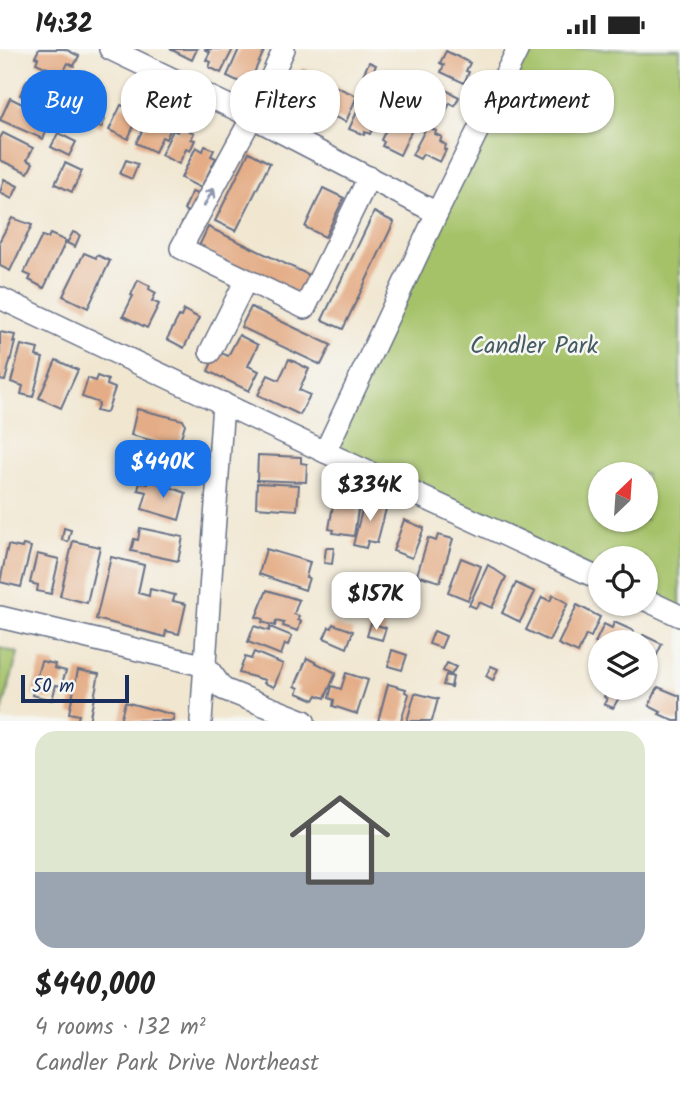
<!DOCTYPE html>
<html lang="en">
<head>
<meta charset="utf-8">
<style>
	body { margin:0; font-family:Kalam,sans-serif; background:#f2f2f2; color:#222; height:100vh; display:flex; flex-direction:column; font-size:26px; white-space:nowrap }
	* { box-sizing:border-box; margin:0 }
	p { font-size:23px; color:#767676 }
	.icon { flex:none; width:38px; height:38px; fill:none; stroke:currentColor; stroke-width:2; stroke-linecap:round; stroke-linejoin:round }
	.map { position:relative; height:672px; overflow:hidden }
	.drawer { display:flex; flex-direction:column; background:#fff; flex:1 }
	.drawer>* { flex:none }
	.guide { position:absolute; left:21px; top:21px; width:639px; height:63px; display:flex; gap:14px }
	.needle { width:46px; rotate:25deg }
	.controls { position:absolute; left:588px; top:413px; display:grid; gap:14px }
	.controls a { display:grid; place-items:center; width:70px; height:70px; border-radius:50%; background:#fff; box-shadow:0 2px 5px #0004; font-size:35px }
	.scale { position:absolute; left:21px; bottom:18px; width:108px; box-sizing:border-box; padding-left:7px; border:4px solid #1b2f5e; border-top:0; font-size:19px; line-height:24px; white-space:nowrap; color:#1b2f5e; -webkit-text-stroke:5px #f6f6f2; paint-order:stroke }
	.price { position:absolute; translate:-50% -60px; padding:0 16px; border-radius:14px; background:#fff; color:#222; font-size:23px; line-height:46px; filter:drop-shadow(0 2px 4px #0008) }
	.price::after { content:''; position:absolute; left:50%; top:42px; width:21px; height:16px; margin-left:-10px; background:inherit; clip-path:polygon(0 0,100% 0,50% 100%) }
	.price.selected { background:#1a73e8; color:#fff }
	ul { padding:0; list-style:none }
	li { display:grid; align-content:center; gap:14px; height:371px; padding:0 35px }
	li span { display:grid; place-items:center; height:217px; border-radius:21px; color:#555 }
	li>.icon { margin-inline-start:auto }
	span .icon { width:126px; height:126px; fill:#fffc; stroke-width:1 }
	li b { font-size:30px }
	.chip { padding:0 24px; border-radius:28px; background:#fff; box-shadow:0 2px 5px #0004; font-size:24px; line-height:63px }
	.chip.selected { background:#1a73e8; color:#fff }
	.status { display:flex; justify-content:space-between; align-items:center; height:49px; padding:0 35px; background:#fff; direction:ltr }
	.status svg { height:19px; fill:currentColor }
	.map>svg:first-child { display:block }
	.green { fill:#a5c269; stroke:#607864; stroke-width:2; fill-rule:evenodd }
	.building { fill:#e4ad87 }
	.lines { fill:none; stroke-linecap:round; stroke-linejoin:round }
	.minor-casing { stroke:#666f86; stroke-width:24 }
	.minor { stroke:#fff; stroke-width:21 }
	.oneway { stroke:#8d97ae }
	.labels { text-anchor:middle; stroke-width:5; stroke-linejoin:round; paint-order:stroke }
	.park-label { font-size:24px; fill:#445b61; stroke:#f6f6f2 }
</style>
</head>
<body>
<div class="status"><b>14:32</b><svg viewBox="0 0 49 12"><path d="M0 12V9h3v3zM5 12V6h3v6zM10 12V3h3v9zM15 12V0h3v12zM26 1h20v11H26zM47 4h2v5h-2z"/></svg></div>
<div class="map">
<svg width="680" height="672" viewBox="0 0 680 672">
	<rect width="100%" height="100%" fill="#f6f6f2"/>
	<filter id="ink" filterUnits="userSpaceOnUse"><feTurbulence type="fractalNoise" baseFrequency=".0143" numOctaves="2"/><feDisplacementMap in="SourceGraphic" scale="14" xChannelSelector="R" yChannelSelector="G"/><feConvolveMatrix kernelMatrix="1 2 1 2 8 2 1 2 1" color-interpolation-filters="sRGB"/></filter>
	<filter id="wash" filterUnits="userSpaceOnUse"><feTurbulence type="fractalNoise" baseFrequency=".00686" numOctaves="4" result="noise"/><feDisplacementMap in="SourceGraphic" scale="28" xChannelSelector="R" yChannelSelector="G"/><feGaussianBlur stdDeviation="1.57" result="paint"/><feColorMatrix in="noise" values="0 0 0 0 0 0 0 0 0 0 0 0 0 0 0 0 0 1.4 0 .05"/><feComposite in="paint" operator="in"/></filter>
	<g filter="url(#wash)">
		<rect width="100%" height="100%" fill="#f1e7d1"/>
		<g class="green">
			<path d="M514,0H680V567L646,551V509H600V530L324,397ZM600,425H646V471H600Z"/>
			<path d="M0,599L18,604L0,670Z"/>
		</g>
		<g id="blocks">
			<g class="building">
				<path d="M39,0H65L79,7L74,17L68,14L62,26L36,14L38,9L35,8Z"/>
				<path d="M170,0H197L192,11Z"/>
				<path d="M204,0H233L221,24L209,18L211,13L206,11L210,3Z"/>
				<path d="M239,0H259L264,2L248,37L227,27Z"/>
				<path d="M446,2L470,14L466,22L469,23L464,34L441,23L444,16L440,14Z"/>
				<path d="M369,13L376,16L370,29L363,26Z"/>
				<path d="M302,19L325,26L320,39L318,37L309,57L286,47L292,32L296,34Z"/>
				<path d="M68,21L78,26L73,35L63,30Z"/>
				<path d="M34,25L65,40L59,53L67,56L62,66L20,46L27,31L31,33Z"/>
				<path d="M332,36L357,47L346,73L321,62Z"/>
				<path d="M438,37L459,48L455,57L450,54L442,70L427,59Z"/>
				<path d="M370,42L386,50L370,85L365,83L364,86L349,80L363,50L366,51Z"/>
				<path d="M10,49L45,66L41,75L48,79L43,90L0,71Z"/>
				<path d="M121,56L145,66L140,76L135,74L128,90L109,81Z"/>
				<path d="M397,58L418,68L400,106L382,97L384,93L381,91Z"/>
				<path d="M95,65L105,71L101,79L91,73Z"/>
				<path d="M156,66L169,72L167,77L171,79L166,90L162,88L155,103L136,94L149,69L154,71Z"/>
				<path d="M180,77L194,84L191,90L195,91L190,102L186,100L179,115L161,106L173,81L177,83Z"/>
				<path d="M427,77L436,82L435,85L442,88L440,92L446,96L444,100L446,101L440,113L423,105L420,110L412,106Z"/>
				<path d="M3,84L33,99L27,111L33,114L28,124L0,111V89Z"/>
				<path d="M58,84L76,93L69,107L51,98Z"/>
				<path d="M205,97L214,101L211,107L216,109L201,139L181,129L196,98L203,102Z"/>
				<path d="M249,103L270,114L236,182L215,172Z"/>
				<path d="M126,111L138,115L132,130L120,125Z"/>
				<path d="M65,114L82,122L72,143L55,135Z"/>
				<path d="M4,130L18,137L12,150L0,144Z"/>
				<path d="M323,139L344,149L325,188L305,178Z"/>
				<path d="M192,143L202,147L194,166L184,161Z"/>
				<path d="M374,163L394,173L343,280L322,271Z"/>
				<path d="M12,169L32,176L10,222L0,217V191Z"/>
				<path d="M208,178L311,227L300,248L198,199Z"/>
				<path d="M73,183L80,186L75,198L67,194Z"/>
				<path d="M50,185L66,192L44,239L29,231L31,227L24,224L42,187L48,189Z"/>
				<path d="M84,204L96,209L97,206L110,212L88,259L63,247Z"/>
				<path d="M138,231L150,237L149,240L156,244L152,252L159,255L147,279L123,267L133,247L131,246Z"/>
				<path d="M251,258L331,296L321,316L241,278Z"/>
				<path d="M184,261L199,269L184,299L167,290L179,267L181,268Z"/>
				<path d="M0,283L15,286L13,293H15L5,332L0,331Z"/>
				<path d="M239,286L258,296L248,317L259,322L249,342L208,322L217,302L228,307Z"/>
				<path d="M21,296L38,300L36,307L43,309L33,348L21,345L23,337L11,333Z"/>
				<path d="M289,310L309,320L299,341L310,346L300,366L258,346L268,326L279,331Z"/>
				<path d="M56,311L78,321L61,359L39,349Z"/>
				<path d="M97,327L108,331L107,336L115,339L107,363L104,364L96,362L99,354L82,348L88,329L95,332Z"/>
				<path d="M137,360L183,371L185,375L178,398L131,386Z"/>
				<path d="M136,395L182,406L172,430L130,420Z"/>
				<path d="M258,406L301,408V414L307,415L306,433L257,431Z"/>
				<path d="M149,432L171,437L170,438L186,444L179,471L142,460L147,443L138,441L140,433L148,435Z"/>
				<path d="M257,434L299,436L297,461L256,458Z"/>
				<path d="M335,444L360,448L354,487L333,484L334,481L329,480Z"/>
				<path d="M365,450L387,456L377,494L368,492L366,499L353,496Z"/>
				<path d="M404,471L424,479L412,509L393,502Z"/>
				<path d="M64,479L71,481L68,493L62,491Z"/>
				<path d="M140,479L183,488L178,512L131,502L134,490L138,491Z"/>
				<path d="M438,486L453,490L440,533L417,526L428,489L436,492Z"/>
				<path d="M73,492L100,498L87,554L60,547Z"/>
				<path d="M8,496L22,499L23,496L31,498L21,538L0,533Z"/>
				<path d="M326,499H334L332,515L324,514Z"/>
				<path d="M266,500L310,513L306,528L309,529L305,541L259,525Z"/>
				<path d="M37,505L59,510L51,545L37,542L38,536L30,534Z"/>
				<path d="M111,508L144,516L138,544L149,547L150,540L175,546L173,552L186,555L179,585L166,582L165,588L96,570Z"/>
				<path d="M461,509L481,517L468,551L448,543Z"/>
				<path d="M488,516L506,528L492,559L479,553L476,559L469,556Z"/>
				<path d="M516,534L535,543L520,573L502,564Z"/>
				<path d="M267,541L299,551L294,565L299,567L298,571L301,572L298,582L283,577L284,574L276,572L275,577L262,573L263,570L256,568Z"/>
				<path d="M553,546L568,554L549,592L526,581L542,548L550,552Z"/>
				<path d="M577,556L600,568L591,588L586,586L578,604L558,595Z"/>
				<path d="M614,573L634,582L628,593H600V611L593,608L598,596L595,594L604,575L612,579Z"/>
				<path d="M371,574L386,579L382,591L367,587Z"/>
				<path d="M333,575L353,582L347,599L324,589L329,578L332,579Z"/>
				<path d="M254,577L269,582L270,578L292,587L288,596L285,595L281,606L248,593Z"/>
				<path d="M434,582L446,587L441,599L429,595Z"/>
				<path d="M643,586L662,595L646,629V593H639Z"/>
				<path d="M392,601L407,606L402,621L388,617Z"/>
				<path d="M254,603L283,615L274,638L264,634L265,631L239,624L245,608L251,610Z"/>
				<path d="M307,609L336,624L325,649L317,646L314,651L297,644L299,639L295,637Z"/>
				<path d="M41,612L55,615L54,619L66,622L61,637L56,636L52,651L32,646Z"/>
				<path d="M447,614L456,618L451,626L443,622Z"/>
				<path d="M491,617L498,620L493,631L486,627Z"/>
				<path d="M78,621L99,625L89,672H77L79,666L69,664Z"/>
				<path d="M346,624L368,631L357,665L333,657L334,651L329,649L332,637L341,640Z"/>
				<path d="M446,626L453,628L451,638L443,636Z"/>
				<path d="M388,635L406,640L405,643L409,645L401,672H378Z"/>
				<path d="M658,638L680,647V672H674L659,665L661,663L649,657Z"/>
				<path d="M608,639L624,640L613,659L604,655L607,650L604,648Z"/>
				<path d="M415,644L438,650L432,672H407Z"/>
				<path d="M125,653L174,666L173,672H120Z"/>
			</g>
		</g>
	</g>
	<g filter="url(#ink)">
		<use href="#blocks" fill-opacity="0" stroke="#666f86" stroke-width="2"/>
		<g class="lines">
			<g class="minor-casing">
				<g id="minor">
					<path d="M110,0L252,68L437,164"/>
					<path d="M284,0L258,57L181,199L305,259L369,128"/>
					<path d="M0,249L325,403L600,530"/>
					<path d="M210,303L246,231"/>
					<path d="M325,403L437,164L518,0"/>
					<path d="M646,551L680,567"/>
					<path d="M0,568L206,617L223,640L304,672"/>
					<path d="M201,672L223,354"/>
				</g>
			</g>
			<use href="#minor" class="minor"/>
		</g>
		<defs><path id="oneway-shaft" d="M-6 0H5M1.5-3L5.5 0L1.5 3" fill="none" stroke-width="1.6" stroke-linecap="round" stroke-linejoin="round" transform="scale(1.75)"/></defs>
		<use class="oneway" href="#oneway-shaft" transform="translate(209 148) rotate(-61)"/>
	</g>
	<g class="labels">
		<g class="park-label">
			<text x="534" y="304">Candler Park</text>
		</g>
	</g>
</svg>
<div class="controls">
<a><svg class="needle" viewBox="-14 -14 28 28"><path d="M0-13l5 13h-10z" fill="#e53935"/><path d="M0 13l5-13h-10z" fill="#767676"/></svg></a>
<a><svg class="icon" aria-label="locate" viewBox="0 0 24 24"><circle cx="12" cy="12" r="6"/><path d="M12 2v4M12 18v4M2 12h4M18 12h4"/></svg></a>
<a><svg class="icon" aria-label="layers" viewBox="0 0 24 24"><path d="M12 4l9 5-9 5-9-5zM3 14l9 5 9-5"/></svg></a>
</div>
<div class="scale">50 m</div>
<b class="price selected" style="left:163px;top:451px">$440K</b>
<b class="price" style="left:370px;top:474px">$334K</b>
<b class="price" style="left:376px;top:583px">$157K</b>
<div class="guide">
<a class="chip selected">Buy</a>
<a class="chip">Rent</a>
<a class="chip">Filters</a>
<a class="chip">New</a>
<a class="chip">Apartment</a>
</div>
</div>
<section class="drawer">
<ul>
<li><span style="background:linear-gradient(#dfe7d0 65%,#9aa5b1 0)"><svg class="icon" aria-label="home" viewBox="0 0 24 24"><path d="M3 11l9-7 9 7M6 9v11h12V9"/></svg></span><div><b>$440,000</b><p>4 rooms · 132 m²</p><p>Candler Park Drive Northeast</p></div></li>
</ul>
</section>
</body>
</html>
